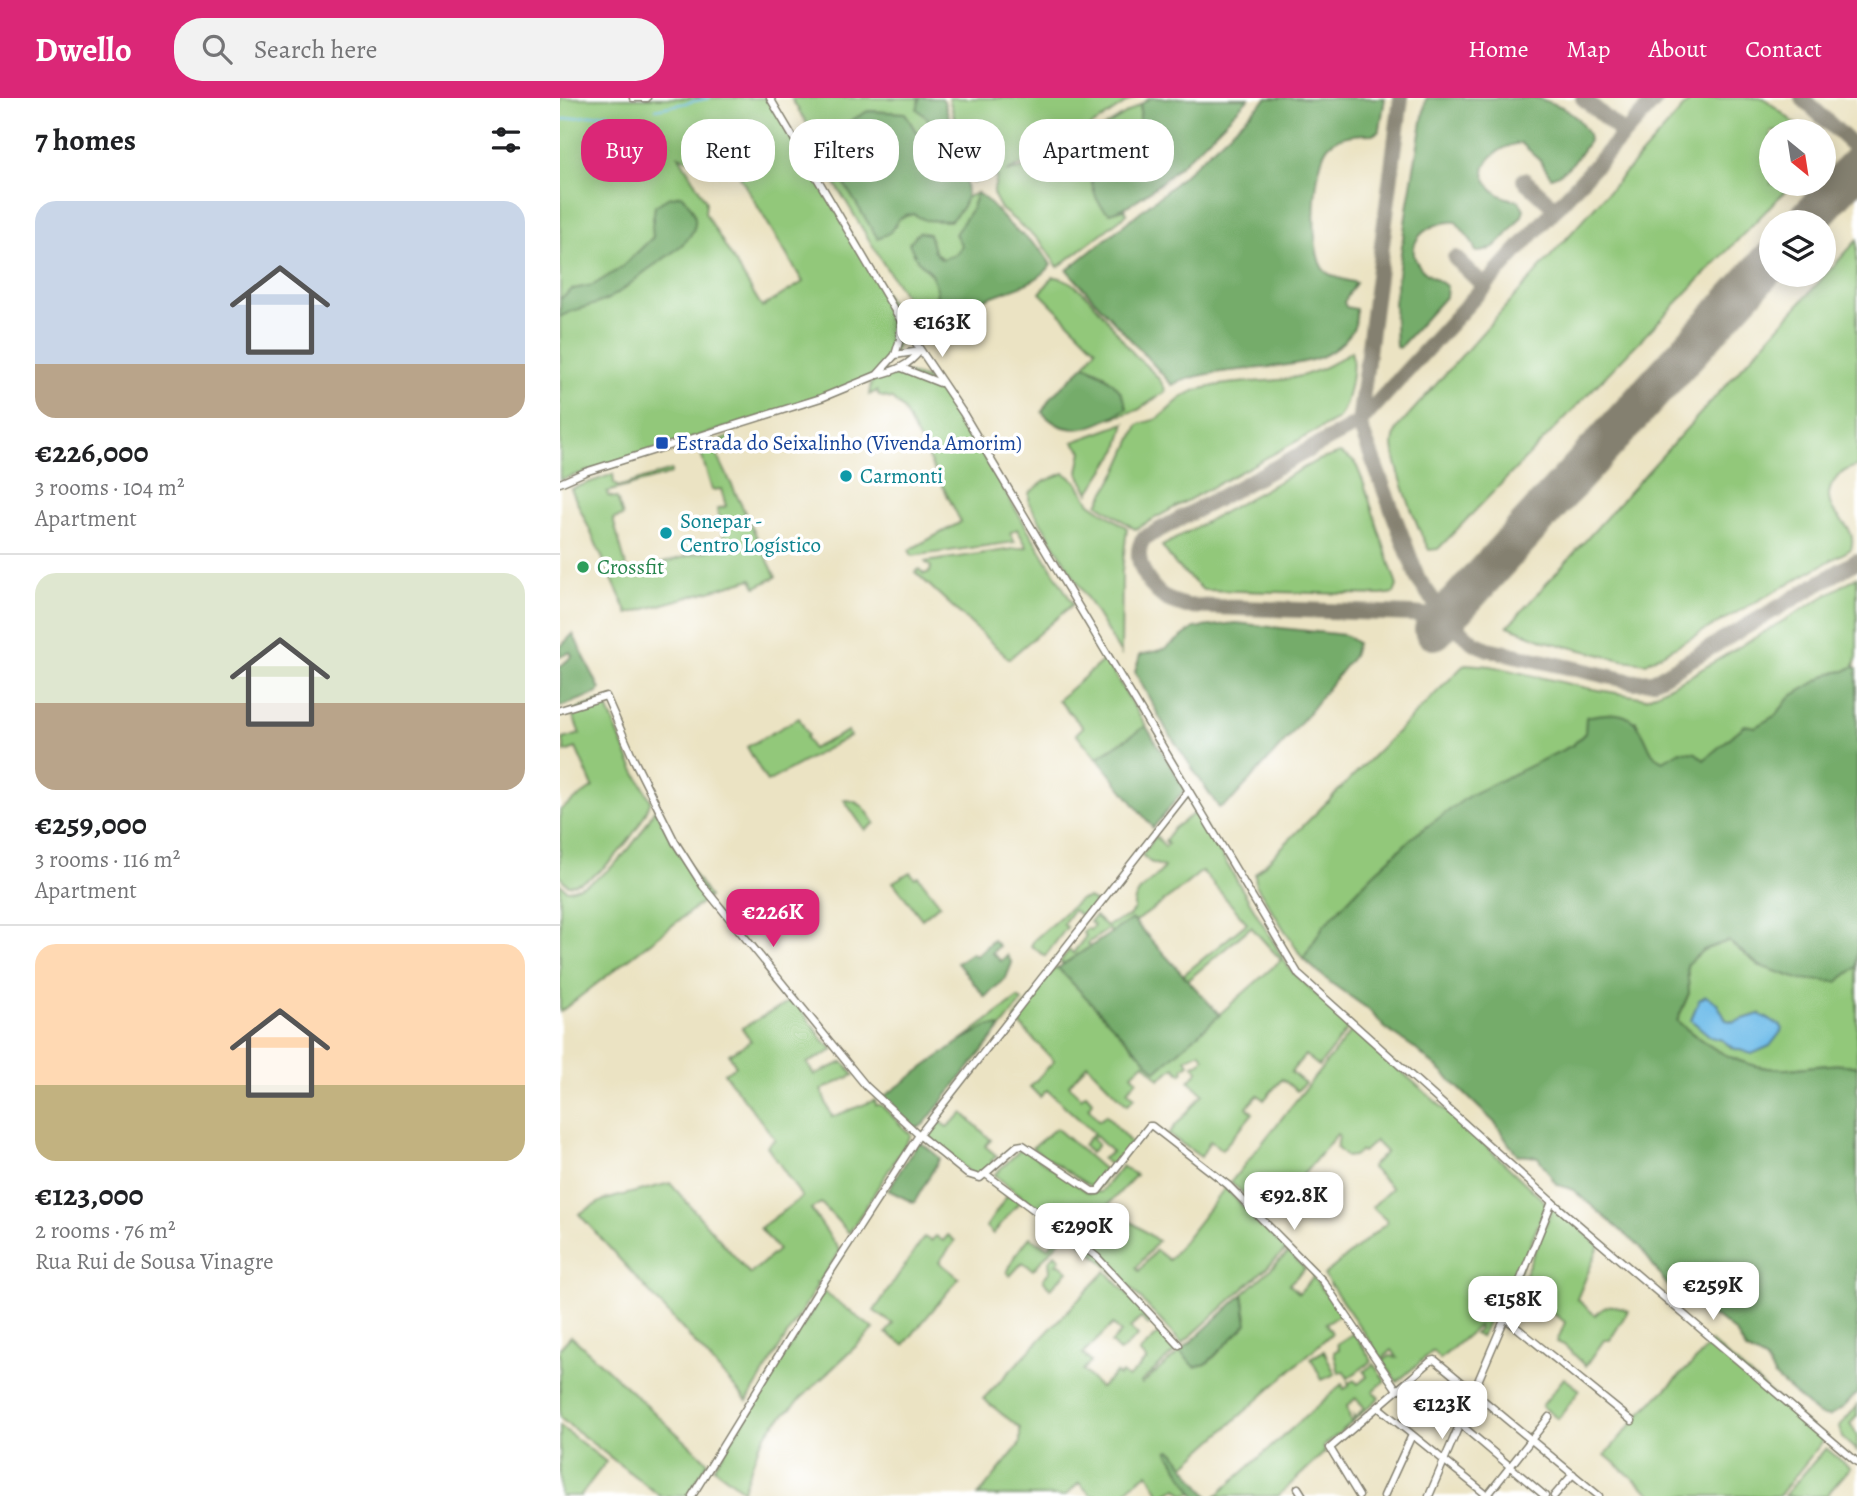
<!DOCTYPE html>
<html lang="en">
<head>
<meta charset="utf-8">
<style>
	body { margin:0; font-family:Alegreya,serif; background:#f2f2f2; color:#202124; height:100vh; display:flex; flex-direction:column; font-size:26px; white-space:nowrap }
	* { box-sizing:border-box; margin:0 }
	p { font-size:23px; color:#757577 }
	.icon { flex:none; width:38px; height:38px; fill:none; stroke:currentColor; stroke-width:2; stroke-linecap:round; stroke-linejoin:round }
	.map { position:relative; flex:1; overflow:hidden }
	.sheet { display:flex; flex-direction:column; background:#fff; width:560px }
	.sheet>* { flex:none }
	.banner { position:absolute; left:21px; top:21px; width:665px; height:63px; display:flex; gap:14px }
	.needle { width:46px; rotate:150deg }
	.buttons { position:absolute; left:1199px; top:21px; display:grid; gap:14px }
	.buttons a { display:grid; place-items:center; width:77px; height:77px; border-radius:50%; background:#fff; box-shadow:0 4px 18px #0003; font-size:35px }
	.price { position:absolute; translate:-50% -60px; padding:0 16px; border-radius:14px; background:#fff; color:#222; font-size:23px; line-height:46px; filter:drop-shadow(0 2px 4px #0008) }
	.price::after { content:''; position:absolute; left:50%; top:42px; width:21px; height:16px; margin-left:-10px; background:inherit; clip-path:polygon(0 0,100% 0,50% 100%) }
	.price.selected { background:#db2777; color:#fff }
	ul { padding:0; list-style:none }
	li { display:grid; align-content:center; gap:14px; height:371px; padding:0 35px }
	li+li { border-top:2px solid #e0e0e0 }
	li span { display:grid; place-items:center; height:217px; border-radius:21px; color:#555 }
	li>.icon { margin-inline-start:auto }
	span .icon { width:126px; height:126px; fill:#fffc; stroke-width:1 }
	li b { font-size:30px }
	h2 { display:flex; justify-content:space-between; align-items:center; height:84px; padding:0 35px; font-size:30px }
	.tag { padding:0 24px; border-radius:28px; background:#fff; box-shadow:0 4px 18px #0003; font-size:24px; line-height:63px }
	.tag.selected { background:#db2777; color:#fff }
	header { display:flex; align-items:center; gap:42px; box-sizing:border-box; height:98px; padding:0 35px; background:#db2777; color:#fff }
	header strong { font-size:33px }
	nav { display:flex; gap:38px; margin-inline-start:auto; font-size:24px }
	.search { width:490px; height:63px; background:#f2f2f2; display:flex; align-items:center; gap:18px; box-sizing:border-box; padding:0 24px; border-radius:28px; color:#757577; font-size:26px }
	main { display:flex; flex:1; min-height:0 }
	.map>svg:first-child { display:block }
	.green { fill:#92c87a; stroke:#57724b; stroke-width:2; fill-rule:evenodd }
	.forest { fill:#75ac6a; stroke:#486443; stroke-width:2 }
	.water { fill:#71bdea; stroke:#466c83; stroke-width:2 }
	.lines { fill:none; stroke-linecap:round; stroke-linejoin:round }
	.stream { stroke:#71bdea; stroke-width:2 }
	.taxiway { stroke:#848070; stroke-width:16 }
	.runway { stroke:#848070; stroke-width:40 }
	.street-casing { stroke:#848070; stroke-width:9 }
	.street { stroke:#fff; stroke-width:6 }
	.transit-dot { fill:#1a4fb4; stroke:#fff; stroke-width:2.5 }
	.culture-dot { fill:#0f9aa8; stroke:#fff; stroke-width:2.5 }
	.leisure-dot { fill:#2e9e5b; stroke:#fff; stroke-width:2.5 }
	.labels { text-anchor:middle; stroke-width:7; stroke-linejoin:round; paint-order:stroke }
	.transit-label { font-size:21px; fill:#164399; stroke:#fff; text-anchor:start }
	.culture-label { font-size:21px; fill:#0d838f; stroke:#fff; text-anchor:start }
	.leisure-label { font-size:21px; fill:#27864d; stroke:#fff; text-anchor:start }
</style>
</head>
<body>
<header>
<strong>Dwello</strong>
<div class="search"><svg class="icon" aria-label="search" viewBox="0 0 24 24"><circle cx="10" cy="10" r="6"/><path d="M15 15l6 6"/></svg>Search here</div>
<nav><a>Home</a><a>Map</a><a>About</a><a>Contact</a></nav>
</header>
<main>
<section class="sheet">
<h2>7 homes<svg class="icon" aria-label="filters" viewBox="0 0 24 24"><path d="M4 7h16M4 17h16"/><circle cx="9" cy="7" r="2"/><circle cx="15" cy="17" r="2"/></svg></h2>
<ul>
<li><span style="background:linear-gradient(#c9d6e8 75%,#b9a48a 0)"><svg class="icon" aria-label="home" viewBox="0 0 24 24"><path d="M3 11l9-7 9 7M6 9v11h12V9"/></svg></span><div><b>€226,000</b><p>3 rooms · 104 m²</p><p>Apartment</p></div></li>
<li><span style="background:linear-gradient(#dfe7d0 60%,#b9a48a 0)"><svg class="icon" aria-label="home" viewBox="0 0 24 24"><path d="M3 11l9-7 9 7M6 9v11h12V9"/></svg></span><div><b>€259,000</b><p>3 rooms · 116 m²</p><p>Apartment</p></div></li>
<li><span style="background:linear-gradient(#ffd9b3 65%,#c2b280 0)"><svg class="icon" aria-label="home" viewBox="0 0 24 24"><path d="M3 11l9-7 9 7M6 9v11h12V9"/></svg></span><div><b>€123,000</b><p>2 rooms · 76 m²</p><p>Rua Rui de Sousa Vinagre</p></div></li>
</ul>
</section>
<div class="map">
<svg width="1297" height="1398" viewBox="0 0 1297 1398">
	<rect width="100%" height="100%" fill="#fff"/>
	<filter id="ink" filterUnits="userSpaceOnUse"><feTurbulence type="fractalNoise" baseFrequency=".0143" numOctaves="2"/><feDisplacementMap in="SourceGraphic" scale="14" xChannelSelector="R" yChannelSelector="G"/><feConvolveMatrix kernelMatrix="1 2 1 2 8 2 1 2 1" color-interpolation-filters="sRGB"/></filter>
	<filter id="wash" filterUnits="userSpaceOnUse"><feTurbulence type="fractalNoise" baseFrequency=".00686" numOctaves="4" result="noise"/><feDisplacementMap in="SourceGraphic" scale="28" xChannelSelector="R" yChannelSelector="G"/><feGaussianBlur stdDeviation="1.57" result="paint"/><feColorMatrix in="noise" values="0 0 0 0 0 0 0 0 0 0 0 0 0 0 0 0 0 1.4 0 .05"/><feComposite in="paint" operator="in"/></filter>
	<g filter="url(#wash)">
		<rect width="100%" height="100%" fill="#ebe3c3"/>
		<g class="green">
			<path d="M0,0H210L341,223L335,257L317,277L261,300L0,382ZM184,44L198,67L180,79L243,184L202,209L145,115L146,103L119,58L141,68Z"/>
			<path d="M231,0H360L358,3L368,21L372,40L356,34L345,15L308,13L268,36L264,53L273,66L340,120L353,116L365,122L390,123L402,110L407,99L417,95L411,112L396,136L402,148L395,158L382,161L374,153L371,143L357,162C370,173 381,186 376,205C373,217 368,216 367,231L323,165L260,60L257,48L258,37L251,32Z"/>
			<path d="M389,0H573L508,44L446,74C492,66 541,31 581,6C579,20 581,40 576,51L562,55L550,115L565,111L567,116L498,169L480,143L441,111L433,96L437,78L412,85Z"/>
			<path d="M1132,0H1204L1244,33H1211V86H1232L878,451L869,452C858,432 834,369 833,347C833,342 835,336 837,330Z"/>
			<path d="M1297,142V368C1279,372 1262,391 1272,410C1280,425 1297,430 1291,451L1086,565L1062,562L985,543L948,528Z"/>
			<path d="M493,179C522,178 556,236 574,256C586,269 599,277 606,293L578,312L551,320L567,310L544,276L525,267L536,251L480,195Z"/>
			<path d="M791,253C796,269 788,308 778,321L575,431L538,406L559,370L578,327C584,324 593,323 598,320C611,311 620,297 637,292C666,283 698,285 727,281C750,277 773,267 791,253Z"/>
			<path d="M342,274L367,281L392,306L513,506L449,561L355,474L359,471L364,476L370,474L371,469L365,464L467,449L457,431L450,435L455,444L352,458L349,452L401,424L343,311L332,301L319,298L317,293L309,297L311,284L327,277Z"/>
			<path d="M565,325L558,351L529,395L518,374L522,353L513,344Z"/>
			<path d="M173,338L176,351L173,344L153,348L216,479L196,489L192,481L68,516L11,391L53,376L54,385L58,389L111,372V376L47,394L48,398L57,400L63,418L53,421L68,475L166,447L157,411L166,408L161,391L152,392L139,349Z"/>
			<path d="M780,355L795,364L803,383L837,488L834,495L821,497L643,492L616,467L602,448L756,363Z"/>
			<path d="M504,375L516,383L530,405L567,430L562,473L561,556L469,405V395L485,383Z"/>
			<path d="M1297,479V559L1294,568L1285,573L1271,575L1230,599L1216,617L1195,629L1185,627L1144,662L1103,664L1093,658L1076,623L1025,635L1013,647L985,661L764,827L743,861L696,787L695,776L905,566L931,568L1027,590L1086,600L1130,578Z"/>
			<path d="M545,561L586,628L537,660L516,636L523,629L498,602Z"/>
			<path d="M39,603L46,607L70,664L91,703C79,733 43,784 8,787L0,779V712L33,689L16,650L5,654L3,641L20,636L11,613Z"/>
			<path d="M239,620L248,637L246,639L252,651L288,633L290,638L207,684L187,649Z"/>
			<path d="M284,702C301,702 306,712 315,725L305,732Z"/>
			<path d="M94,712H96L113,745L149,799L0,914V786L7,792C45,786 78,745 94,712Z"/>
			<path d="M636,714L729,870L790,928L759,968L745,957L731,974L745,985L737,993L722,981L704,1002L698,997L687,1009L693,1015L662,1052L650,1043L641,1059L608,1036L643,996L629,983L638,973L633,967L640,965L644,960L640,954L626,961L629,966L623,970L624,973L621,976L615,969L599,981L584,965L572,976L577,982L567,993L575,999L567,1007L527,966L509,987L521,1000L526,996L533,1004L528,1009L539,1023L546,1017L572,1046L554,1069L542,1061L552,1054L536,1038L532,1041L538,1047L531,1055L523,1047L534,1035L487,992L480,999L470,989L494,963L455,921L494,871L498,870L596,972L721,862L691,829L628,882L623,877L687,825L642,773L613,797L575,824L572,821L551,835L549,831L528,845L530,849L503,866L500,864L509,852L513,855L526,838L523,835L527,830L530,832L534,827L530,824L535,818L546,828L569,818L574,811C572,790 595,785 604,769L590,764L582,757L596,738L605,749L608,746L605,743L614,730Z"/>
			<path d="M350,774L355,780L358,778L380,806L362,821L333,784Z"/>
			<path d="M529,800L537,805L525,820L513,812L503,826L507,829L485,858L471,848L474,842L519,802Z"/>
			<path d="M1168,843L1200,868L1277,884L1297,869V969C1273,963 1250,970 1226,971C1181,972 1149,950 1117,923L1129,895L1127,867L1143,852ZM1157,906L1166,922L1174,924L1199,916L1173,950L1162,942Z"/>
			<path d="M458,900L462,903L440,931L428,928L400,943Z"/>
			<path d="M234,901L263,942L274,952L247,965L254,977L283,964L294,977L261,992L272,1019L315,1002L316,1007H321L351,1037L289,1135L261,1105L251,1111L280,1153L259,1184L256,1185L257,1188L187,1303L19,1116L44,1102L110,1085L190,1176L218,1152L200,1130L242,1099L207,1048L215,1041L164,975L176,968L169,956L191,943L182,930Z"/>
			<path d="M793,931L923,1045L987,1106L938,1224L929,1221L921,1239L914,1236L919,1232L918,1228L880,1261L873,1253L837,1284L823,1263L830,1258L837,1259L832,1252L822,1261L764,1177L828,1124L812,1109L832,1090L811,1069L826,1054L815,1043L803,1054L801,1053L794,1058L786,1059L777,1050L779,1038L777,1036L708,1119L671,1084Z"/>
			<path d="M403,1015L431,1042L425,1048L437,1058L431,1063L434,1067L422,1077H413L365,1036L367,1033L369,1034L379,1023L387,1029Z"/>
			<path d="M496,1030L549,1076L536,1092L472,1050Z"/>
			<path d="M461,1051H464L529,1095L541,1094L562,1068L576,1077L548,1107L598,1143L576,1170L579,1173L596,1152L609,1162L665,1090L726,1152L622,1246L569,1188L517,1141L434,1077Z"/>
			<path d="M452,1097L460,1103L433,1136L426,1129L447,1098Z"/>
			<path d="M994,1106L1039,1148L1017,1201L1035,1217C1047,1205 1053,1206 1068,1213L1050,1242H1044L1026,1268L1004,1247L997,1244L1005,1224L959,1191Z"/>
			<path d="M485,1123L505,1137L473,1172L463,1164L450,1178L447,1175L455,1157L470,1139L488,1150L495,1141L483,1129Z"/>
			<path d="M388,1137L395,1143L379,1164L399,1180L344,1247L326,1235L333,1226L314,1213L364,1139L371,1143L376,1138L383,1143Z"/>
			<path d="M729,1154L745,1171L729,1186L739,1195L753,1179L781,1216L766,1225L772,1235L624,1368L614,1354L608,1353L633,1395L624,1396L617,1390L601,1398L588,1375L573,1386L562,1398H532L519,1385L505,1398H418L460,1346V1330L423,1301L546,1173L594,1225L589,1227L581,1220L570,1230L578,1238L560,1254L551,1245L561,1235L553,1226L523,1256L531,1264L523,1272L540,1290L556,1275L559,1278L562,1275L568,1280L587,1262L579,1254L602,1233L618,1251L581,1284L582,1286L620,1254L635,1268L646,1266L657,1256L687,1219L683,1196Z"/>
			<path d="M495,1156L500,1161L496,1167L500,1166L508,1173L490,1191L483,1181L490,1173L489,1163Z"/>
			<path d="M264,1194L314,1231L213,1327L199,1347L183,1392L154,1370Z"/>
			<path d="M794,1235L812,1263L788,1280L783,1273L779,1275L774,1254L779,1251L777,1246Z"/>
			<path d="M11,1238L148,1364L127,1398H100L0,1320V1250Z"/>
			<path d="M1151,1244L1263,1340V1343L1219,1398H1094L1045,1357L1082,1314L1138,1260Z"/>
			<path d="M764,1253L775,1276L762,1282L751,1260Z"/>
			<path d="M814,1266L825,1283L813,1293L819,1300L793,1323L794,1317L796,1320L804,1309L796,1300L787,1308L791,1325L763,1349L765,1354L718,1398H656L782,1286L784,1291L789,1288L788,1284L789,1285L794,1282L798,1286L807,1279L804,1273Z"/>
			<path d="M1004,1280L1020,1292L998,1321L982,1308Z"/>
			<path d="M1297,1308V1318L1290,1326L1297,1337V1353L1282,1340L1279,1329Z"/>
			<path d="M0,1328L46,1364L20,1398H0Z"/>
			<path d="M1266,1350L1290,1370L1266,1398H1224Z"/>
		</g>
		<g class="forest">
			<path d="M360,0H382L384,3C390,24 410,81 406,100C404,110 397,116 390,123L365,122L353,116L346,117L340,120L330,134L318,141L264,53L268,36L308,13L345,15L356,34L371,40L368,21L357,11Z"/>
			<path d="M590,0H689C657,31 591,104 550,115C537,108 534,95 531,81C545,67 557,57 576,51C581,40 579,20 581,6Z"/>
			<path d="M707,0H825L820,31L815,36C801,36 780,36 769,47C753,63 748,158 765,173C772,180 787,182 796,185L784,204L786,209L796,211C796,216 796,223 795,227C789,242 770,257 755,261C710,275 654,267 612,287L507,172L611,89Z"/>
			<path d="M866,0H978L1002,9L1018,21L1028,36L1029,43C1019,57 1009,74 991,79L979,61L961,45C934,49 908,73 937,95C943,100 951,101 959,103L964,111L962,118C949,133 937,155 916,154L912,144L896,124C872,122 840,143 860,169C866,178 879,181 887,189L886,198L839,250L836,249L834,205L847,111Z"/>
			<path d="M417,95C431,103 438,116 450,127C468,143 478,145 491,167C474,193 422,193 405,215C402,219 401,226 400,231L382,241L367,231L368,220L376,207L377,191L371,174L357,162L349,145L359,134L369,136L374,153L381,161L395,157L402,148L395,136L411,112Z"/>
			<path d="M121,97C159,132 112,154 86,173C73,183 61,195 46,202C31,209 14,210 0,219V201L13,191L33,187L61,170L93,139L92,128L95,108L108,100Z"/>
			<path d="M525,267C545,277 562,287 567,310C539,328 508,344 482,314L491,299Z"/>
			<path d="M676,525L785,537L797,545L793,558L730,638L672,702L659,710L606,631L575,574L580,557L605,551L634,530Z"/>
			<path d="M13,536L40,591L38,595L0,609V569L12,558L10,554L0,559V549Z"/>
			<path d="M1294,568L1297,571V869L1277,884L1238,881L1200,868L1168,843L1143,852L1127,867L1129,895L1117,923C1148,950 1183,972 1226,971C1250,970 1273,963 1297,969V1295L1285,1308L1269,1319L1259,1317L1216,1280L1205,1262L1186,1252L1176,1235L1159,1221L1139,1212L1108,1188L1079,1148L1013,1092L996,1086L978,1059L958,1057L948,1045L936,1026L882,974L853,949L826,931L808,911L771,885L743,861L764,827L813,776L854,738L910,697L1013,647L1025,635L1026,619C1055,613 1073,612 1086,642C1091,653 1092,658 1103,663L1120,653L1136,655L1144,662L1185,627L1195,629L1216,617L1230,599L1271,575L1285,573Z"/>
			<path d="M586,628L625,691L593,730L537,660Z"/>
			<path d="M572,821L660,917L596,973L498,870Z"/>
			<path d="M433,842L439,848L432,855L441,863L447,857L452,865L446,880L425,899L397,865L412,855L416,858Z"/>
			<path d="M428,928H438L440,931L364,1026L359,1029H353L322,1000L400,943Z"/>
			<path d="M359,1043L380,1060L354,1105L328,1092Z"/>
			<path d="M683,1196L687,1226L646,1266L635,1269L620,1254Z"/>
			<path d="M610,1352L614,1354L648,1398H636L633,1395L608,1354Z"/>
		</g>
		<path class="water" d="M1146,898L1157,906L1166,922L1174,924L1199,916L1220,927L1223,931L1210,948L1192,956L1173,950L1162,942L1151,939L1131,922L1139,902Z"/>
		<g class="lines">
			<g class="stream">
				<path d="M96,11L150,0"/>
				<path d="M0,22L48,15"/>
			</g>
			<g class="taxiway">
				<path d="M841,0L799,325L858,481L885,519L914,545L928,551L1074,584L1092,583L1101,579L1297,463"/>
				<path d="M1023,0L1064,36"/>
				<path d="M1242,0L1297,51"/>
				<path d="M964,82L996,111"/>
				<path d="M895,160L925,189"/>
				<path d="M885,519L852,516L626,508C619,505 611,504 605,500C588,488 570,459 584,440L799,325L1097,0"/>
			</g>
			<g class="runway">
				<path d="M1246,124L1297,69"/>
				<path d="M874,532L1211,163"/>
			</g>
		</g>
	</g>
	<g filter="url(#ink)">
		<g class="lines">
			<g class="street-casing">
				<g id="street">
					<path d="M73,0H87"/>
					<path d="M210,0L341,223L403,315L739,877L992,1104L1297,1364"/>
					<path d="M335,257L360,253"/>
					<path d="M342,270L380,285"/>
					<path d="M318,277C337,272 348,268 360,253"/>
					<path d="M0,385L25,374L261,300L317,277L335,257L340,241L341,223"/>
					<path d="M0,612L46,598L74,662L115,744L143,788L306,988L359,1037L407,1076L420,1080L457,1048L463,1047L532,1093H538L589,1028H592L668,1087L763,1183L837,1292"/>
					<path d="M427,1077L537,1159L619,1247"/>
					<path d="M945,1220L1072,1323"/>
					<path d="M818,1309L928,1398"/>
					<path d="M901,1327L985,1398"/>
					<path d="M738,1390L743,1398"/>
					<path d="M132,1398L258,1193L359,1037L628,693"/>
					<path d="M799,1398L770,1350L871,1263L875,1262L1039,1398"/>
					<path d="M824,1398L852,1337"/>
					<path d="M869,1398L945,1220L992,1104"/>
					<path d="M927,1398L989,1319"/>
					<path d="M994,1398L1013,1376"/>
				</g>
			</g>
			<use href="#street" class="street"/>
		</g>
	</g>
	<rect class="transit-dot" x="95" y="338" width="14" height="14" rx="3.5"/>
	<g class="culture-dot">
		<circle cx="286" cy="378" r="7"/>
		<circle cx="106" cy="435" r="7"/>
	</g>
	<circle class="leisure-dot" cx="23" cy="469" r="7"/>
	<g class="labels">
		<g class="transit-label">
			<text x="116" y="352">Estrada do Seixalinho (Vivenda Amorim)</text>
		</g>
		<g class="culture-label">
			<text x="300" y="385">Carmonti</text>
			<text x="120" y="430">Sonepar -<tspan x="120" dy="24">Centro Logístico</tspan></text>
		</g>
		<g class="leisure-label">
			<text x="37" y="476">Crossfit</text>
		</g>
	</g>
</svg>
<div class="buttons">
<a><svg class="needle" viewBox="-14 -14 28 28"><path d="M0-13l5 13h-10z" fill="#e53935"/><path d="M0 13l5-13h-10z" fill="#757577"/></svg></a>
<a><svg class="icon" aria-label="layers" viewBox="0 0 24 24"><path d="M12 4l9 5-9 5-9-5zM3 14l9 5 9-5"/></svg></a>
</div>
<b class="price" style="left:382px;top:261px">€163K</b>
<b class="price selected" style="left:213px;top:851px">€226K</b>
<b class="price" style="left:734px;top:1134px">€92.8K</b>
<b class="price" style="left:522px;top:1165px">€290K</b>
<b class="price" style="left:1153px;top:1224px">€259K</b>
<b class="price" style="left:953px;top:1238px">€158K</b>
<b class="price" style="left:882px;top:1343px">€123K</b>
<div class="banner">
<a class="tag selected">Buy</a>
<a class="tag">Rent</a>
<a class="tag">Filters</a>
<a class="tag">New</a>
<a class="tag">Apartment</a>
</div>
</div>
</main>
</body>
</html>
